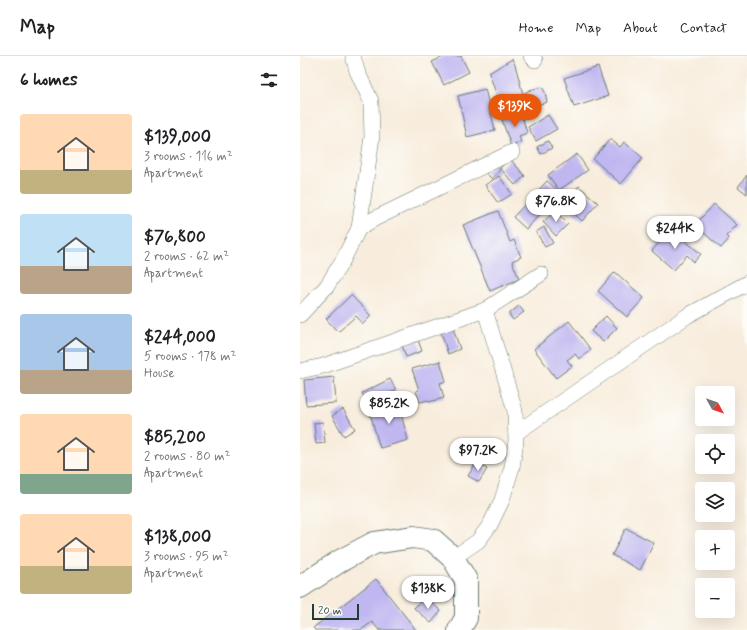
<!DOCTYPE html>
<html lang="en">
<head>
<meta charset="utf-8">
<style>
	body { margin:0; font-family:Mynerve,sans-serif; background:#f6f6f6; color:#202124; height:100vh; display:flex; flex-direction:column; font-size:15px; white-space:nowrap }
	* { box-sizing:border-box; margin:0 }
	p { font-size:13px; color:#757577 }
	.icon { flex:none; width:22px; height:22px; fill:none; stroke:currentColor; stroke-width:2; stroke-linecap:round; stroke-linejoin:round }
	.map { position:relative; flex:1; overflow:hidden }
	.details { display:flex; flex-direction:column; background:#fff; width:300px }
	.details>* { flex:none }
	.needle { width:26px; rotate:130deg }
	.fabs { position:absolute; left:395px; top:330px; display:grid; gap:8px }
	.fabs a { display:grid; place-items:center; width:40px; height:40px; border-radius:4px; background:#fff; box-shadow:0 4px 16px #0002; font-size:20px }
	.scale { position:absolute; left:12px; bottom:10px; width:47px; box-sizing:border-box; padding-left:4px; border:2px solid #1f3d34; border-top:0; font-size:11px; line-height:14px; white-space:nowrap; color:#1f3d34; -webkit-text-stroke:3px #fdfcf7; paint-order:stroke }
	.price { position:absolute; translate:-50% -34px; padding:0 9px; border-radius:14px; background:#fff; color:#222; font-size:13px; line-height:26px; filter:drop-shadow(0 1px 2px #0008) }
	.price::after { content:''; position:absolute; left:50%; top:24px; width:12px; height:9px; margin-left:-6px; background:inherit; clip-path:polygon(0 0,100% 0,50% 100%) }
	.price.selected { background:#ea580c; color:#fff }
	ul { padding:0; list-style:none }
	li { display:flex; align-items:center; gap:12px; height:100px; padding:0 20px }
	li span { display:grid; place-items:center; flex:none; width:112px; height:80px; border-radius:4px; color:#555 }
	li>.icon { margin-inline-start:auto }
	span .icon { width:48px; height:48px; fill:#fffc; stroke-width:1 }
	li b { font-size:17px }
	h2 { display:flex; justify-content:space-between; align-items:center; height:48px; padding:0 20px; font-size:17px }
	header { display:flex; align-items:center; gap:24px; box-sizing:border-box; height:56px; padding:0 20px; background:#fff; border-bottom:1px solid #e0e0e0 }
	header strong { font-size:19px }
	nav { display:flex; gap:22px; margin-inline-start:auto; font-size:14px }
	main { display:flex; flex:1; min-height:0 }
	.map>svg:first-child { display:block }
	.building { fill:#c0b7f1 }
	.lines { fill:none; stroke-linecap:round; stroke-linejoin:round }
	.street-casing { stroke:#6b7b6f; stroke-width:16 }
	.primary-casing { stroke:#6b7b6f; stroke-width:24 }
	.street { stroke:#fff; stroke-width:15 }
	.primary { stroke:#fff; stroke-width:22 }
</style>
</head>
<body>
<header>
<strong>Map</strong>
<nav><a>Home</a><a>Map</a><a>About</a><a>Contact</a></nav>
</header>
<main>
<section class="details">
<h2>6 homes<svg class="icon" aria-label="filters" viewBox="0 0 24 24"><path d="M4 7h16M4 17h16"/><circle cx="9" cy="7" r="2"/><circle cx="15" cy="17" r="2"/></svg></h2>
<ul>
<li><span style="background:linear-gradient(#ffd9b3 70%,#c2b280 0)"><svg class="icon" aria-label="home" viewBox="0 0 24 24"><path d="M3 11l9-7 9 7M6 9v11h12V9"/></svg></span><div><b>$139,000</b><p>3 rooms · 116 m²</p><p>Apartment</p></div></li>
<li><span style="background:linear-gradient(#bfe0f5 65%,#b9a48a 0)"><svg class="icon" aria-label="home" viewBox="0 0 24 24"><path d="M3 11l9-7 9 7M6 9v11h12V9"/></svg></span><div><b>$76,800</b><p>2 rooms · 62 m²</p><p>Apartment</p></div></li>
<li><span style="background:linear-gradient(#a9c7e8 70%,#b9a48a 0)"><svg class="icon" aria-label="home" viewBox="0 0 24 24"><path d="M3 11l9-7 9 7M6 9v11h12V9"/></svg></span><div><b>$244,000</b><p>5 rooms · 178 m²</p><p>House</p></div></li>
<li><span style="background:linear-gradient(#ffd9b3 75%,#7fa58c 0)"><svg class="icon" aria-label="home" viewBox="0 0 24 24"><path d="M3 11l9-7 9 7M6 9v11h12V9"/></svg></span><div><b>$85,200</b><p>2 rooms · 80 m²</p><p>Apartment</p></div></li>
<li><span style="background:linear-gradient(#ffd9b3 65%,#c2b280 0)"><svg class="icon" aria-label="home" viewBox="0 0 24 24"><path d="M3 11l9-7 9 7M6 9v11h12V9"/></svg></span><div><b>$138,000</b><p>3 rooms · 95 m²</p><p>Apartment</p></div></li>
</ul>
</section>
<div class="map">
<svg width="447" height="574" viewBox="0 0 447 574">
	<rect width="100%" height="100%" fill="#fdfcf7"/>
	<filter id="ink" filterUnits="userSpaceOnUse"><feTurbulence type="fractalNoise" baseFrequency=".025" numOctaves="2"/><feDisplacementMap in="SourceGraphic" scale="8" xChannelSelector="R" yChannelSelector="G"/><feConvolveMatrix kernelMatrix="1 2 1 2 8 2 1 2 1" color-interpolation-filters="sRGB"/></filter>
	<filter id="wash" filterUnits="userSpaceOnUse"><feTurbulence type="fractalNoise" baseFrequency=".012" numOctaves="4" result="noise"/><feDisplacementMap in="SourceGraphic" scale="16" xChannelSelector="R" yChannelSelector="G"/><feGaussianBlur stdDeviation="0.9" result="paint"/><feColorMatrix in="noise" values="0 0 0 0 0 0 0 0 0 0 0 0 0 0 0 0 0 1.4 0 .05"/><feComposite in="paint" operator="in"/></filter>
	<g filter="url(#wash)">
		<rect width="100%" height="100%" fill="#f8eddd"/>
		<g id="blocks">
			<g class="building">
				<path d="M145,0H161L169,16L144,29L132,6Z"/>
				<path d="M212,3L215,9L223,38L230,34L242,31L245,36L247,46L200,60L192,47L198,43L189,17Z"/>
				<path d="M298,11L308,40L274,51L264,22Z"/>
				<path d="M185,33L195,74L167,81L158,40Z"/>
				<path d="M221,57L227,77L219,80L221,86L211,90L202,64Z"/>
				<path d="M248,59L257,73L236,85L228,71Z"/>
				<path d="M310,83L320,91L324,86L343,102L321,128L293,103Z"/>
				<path d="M248,85L252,92L241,98L237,91Z"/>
				<path d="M277,98L288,114L259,134L248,119Z"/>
				<path d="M210,103L225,120L215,129L200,112Z"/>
				<path d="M194,108L200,114L192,123L186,117Z"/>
				<path d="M447,119V138L438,131Z"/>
				<path d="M199,120L212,138L198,147L185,129Z"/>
				<path d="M247,125L260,137L226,173L213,161Z"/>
				<path d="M279,130L298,147L282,165L263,147Z"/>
				<path d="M414,148L437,169L426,180L429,183L421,192L395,169Z"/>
				<path d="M198,155L210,186L214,184L221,201L212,205L219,223L190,235L163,169Z"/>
				<path d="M255,155L268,168L256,180L243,166Z"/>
				<path d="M244,171L253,187L245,191L236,176Z"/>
				<path d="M371,173L401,198L394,206L387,199L374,214L352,195Z"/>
				<path d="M315,216L344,242L327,261L298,235Z"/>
				<path d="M51,239L71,260L63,268L56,260L38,276L26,263Z"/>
				<path d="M219,250L224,256L213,264L209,258Z"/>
				<path d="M306,260L317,272L303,286L291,275Z"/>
				<path d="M269,265L291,294L279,303L275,298L267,304L272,310L256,322L234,293Z"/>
				<path d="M151,266L160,293L148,298L139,270Z"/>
				<path d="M118,284L122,295L106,301L102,289Z"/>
				<path d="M140,305L146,325L140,327L144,342L128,346V344L120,346L116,335L119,334L112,313Z"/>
				<path d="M34,321L36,347L6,349L4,324Z"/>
				<path d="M90,323L96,334L68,348L62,337Z"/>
				<path d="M98,346L108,384L80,392L69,354Z"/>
				<path d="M43,353L55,373L44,380L32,360Z"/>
				<path d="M23,366L25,387L16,388L14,367Z"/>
				<path d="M176,407L187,413L179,426L168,420Z"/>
				<path d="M326,472L354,487L340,514L312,499Z"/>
				<path d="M76,523L116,574H79L72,566L61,574H15L13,572Z"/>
				<path d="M125,541L141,555L131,567L114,552Z"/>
			</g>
		</g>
	</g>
	<g filter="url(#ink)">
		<use href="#blocks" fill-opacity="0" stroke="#6b7b6f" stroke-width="1"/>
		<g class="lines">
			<g class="street-casing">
				<g id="street">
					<path d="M53,0L57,15L71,45L72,81L59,172"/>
					<path d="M231,0L235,4"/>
					<path d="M0,259L27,230L43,204L59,172L76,162L212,96"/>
					<path d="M0,315L23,310L185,254L241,218"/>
					<path d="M216,377L387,260L447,227"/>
					<path d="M153,502L178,485L190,469L202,444L212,411L216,385L215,355L185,254"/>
				</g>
			</g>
			<g class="primary-casing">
				<path id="primary" d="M0,531L40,505L74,487L113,481L133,484L153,502L166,524V562L159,574"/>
			</g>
			<use href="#street" class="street"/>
			<use href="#primary" class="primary"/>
		</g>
	</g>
</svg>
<div class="fabs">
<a><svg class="needle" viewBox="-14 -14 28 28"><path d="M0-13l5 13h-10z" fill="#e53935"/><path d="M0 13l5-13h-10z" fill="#757577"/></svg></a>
<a><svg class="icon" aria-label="locate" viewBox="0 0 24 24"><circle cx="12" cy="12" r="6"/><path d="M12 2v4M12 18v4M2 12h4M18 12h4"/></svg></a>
<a><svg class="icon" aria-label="layers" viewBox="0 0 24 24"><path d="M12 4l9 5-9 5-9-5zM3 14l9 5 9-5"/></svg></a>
<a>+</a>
<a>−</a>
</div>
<div class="scale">20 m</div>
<b class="price selected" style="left:215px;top:72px">$139K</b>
<b class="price" style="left:256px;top:167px">$76.8K</b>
<b class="price" style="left:375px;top:194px">$244K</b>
<b class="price" style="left:89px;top:369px">$85.2K</b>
<b class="price" style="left:178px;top:416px">$97.2K</b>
<b class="price" style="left:128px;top:554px">$138K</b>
</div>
</main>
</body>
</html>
